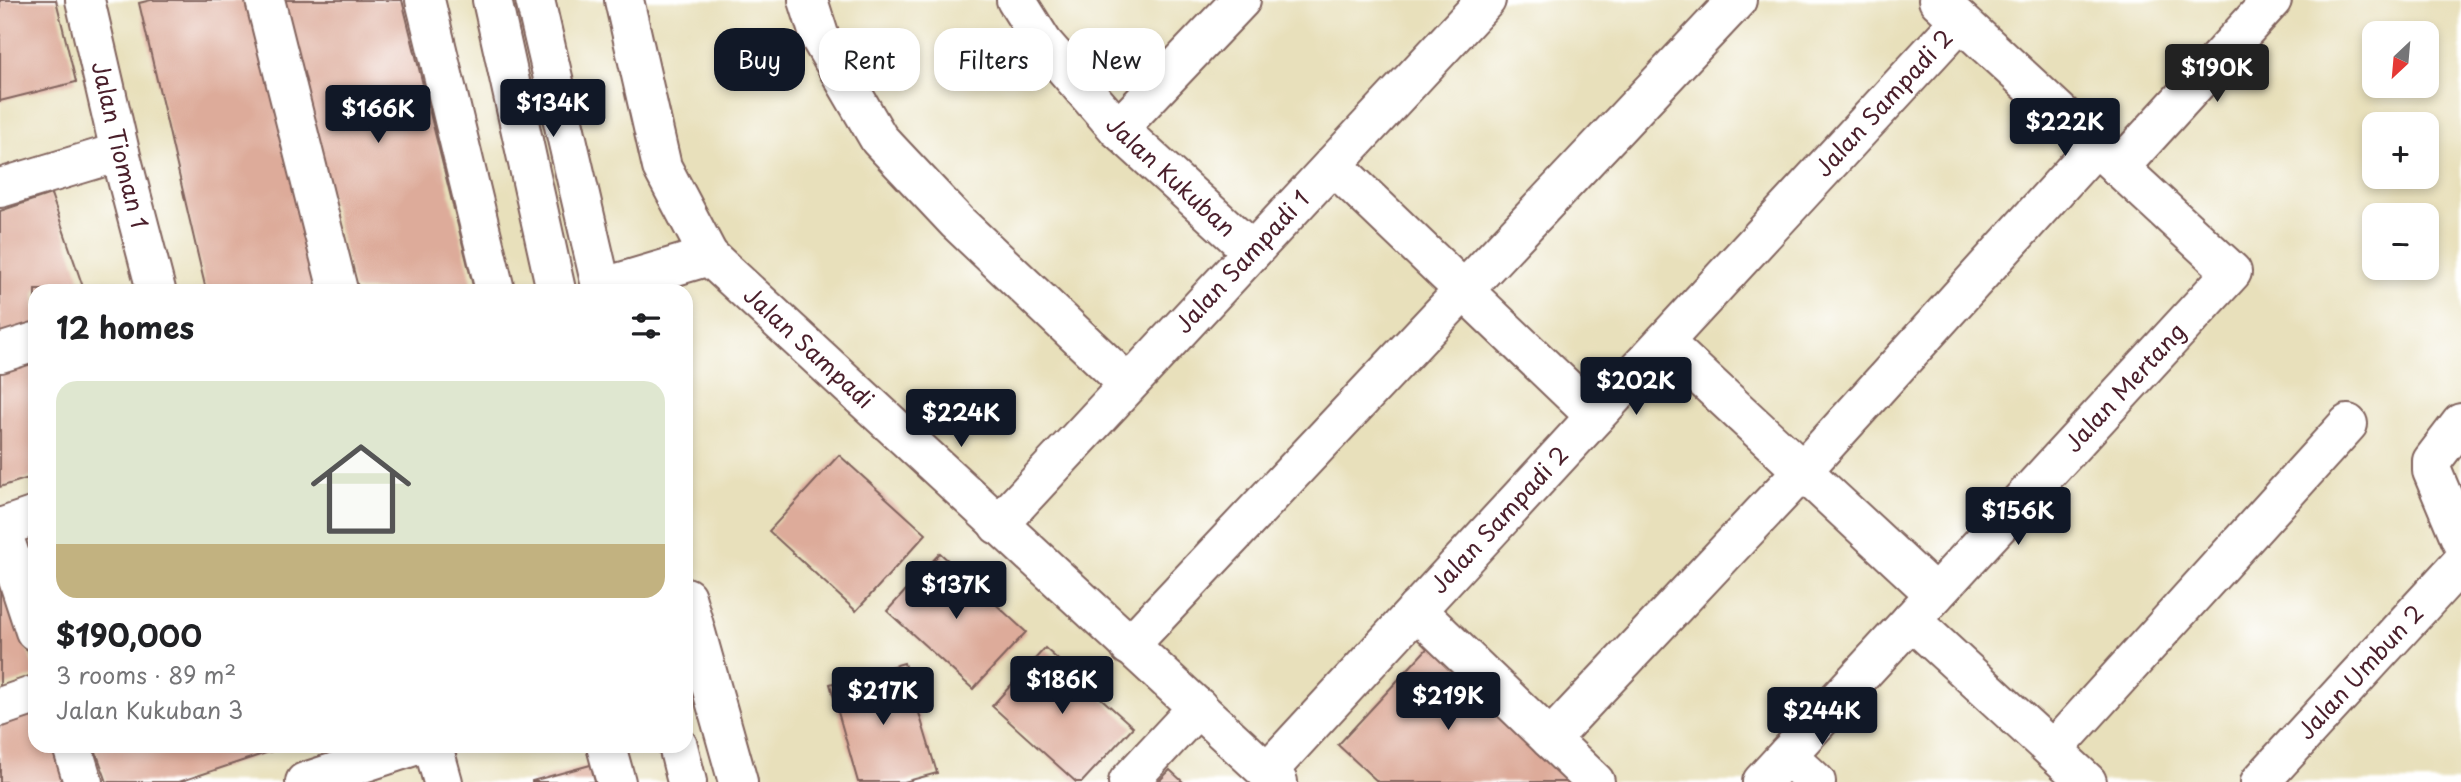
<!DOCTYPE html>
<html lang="en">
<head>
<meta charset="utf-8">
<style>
	body { margin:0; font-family:"Playpen Sans",sans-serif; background:#f6f6f6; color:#202124; height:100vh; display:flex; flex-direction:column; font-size:26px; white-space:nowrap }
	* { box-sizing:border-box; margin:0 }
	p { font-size:23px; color:#757577 }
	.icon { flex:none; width:38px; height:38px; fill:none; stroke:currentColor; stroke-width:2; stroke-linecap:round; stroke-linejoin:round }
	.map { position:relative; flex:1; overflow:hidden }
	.side { position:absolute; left:28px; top:284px; width:665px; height:469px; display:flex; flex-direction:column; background:#fff; border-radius:21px; box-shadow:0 4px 10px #0003 }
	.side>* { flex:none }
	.guide { position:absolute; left:714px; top:28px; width:665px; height:63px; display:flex; gap:14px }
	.needle { width:46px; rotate:206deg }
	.fabs { position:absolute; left:2362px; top:21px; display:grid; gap:14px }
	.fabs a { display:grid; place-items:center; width:77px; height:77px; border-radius:14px; background:#fff; box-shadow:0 4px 10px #0003; font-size:35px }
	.price { position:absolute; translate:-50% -60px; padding:0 16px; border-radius:7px; background:#111827; color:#fff; font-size:23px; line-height:46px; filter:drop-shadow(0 2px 4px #0008) }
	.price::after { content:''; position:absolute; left:50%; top:42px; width:21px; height:16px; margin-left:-10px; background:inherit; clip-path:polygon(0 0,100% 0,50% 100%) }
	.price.on { background:#222; color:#fff }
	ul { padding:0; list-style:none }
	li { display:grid; align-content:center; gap:14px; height:371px; padding:0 28px }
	li span { display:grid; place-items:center; height:217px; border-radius:21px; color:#555 }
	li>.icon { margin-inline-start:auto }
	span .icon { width:126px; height:126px; fill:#fffc; stroke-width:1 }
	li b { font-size:30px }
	h2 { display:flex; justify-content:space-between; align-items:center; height:84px; padding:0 28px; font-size:30px }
	.chip { padding:0 24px; border-radius:21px; background:#fff; box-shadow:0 4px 10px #0003; font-size:24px; line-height:63px }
	.chip.on { background:#111827; color:#fff }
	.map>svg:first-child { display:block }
	.building { fill:#ddab9a }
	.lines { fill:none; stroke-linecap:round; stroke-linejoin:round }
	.minor-casing { stroke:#81635d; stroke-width:42 }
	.minor { stroke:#fff; stroke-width:38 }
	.labels { text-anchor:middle; stroke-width:5; stroke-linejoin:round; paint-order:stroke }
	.street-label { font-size:23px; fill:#4a1f2b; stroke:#fff }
</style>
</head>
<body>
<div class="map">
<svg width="2461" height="782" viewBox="0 0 2461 782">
	<rect width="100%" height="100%" fill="#fff"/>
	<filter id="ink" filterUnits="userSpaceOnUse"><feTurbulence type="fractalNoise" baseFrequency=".0143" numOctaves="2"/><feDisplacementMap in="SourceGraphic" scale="14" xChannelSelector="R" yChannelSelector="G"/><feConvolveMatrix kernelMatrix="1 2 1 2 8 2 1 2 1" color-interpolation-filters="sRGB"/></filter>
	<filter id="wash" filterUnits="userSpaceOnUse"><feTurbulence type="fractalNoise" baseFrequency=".00686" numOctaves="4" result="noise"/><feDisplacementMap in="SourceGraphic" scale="28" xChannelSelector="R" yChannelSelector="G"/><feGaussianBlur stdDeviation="1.57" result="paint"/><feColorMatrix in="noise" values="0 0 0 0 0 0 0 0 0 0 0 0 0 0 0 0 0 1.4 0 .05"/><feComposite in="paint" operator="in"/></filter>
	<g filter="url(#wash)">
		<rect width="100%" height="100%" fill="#e8e0bb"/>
		<g id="blocks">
			<g class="building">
				<path d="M0,0H56L76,82L0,101Z"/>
				<path d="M151,0H254L321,290H206L139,3Z"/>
				<path d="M281,0H402L474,290H354Z"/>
				<path d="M51,194L84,290H35V326L0,338V211Z"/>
				<path d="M35,357V476L0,487V368Z"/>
				<path d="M839,455L926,534L856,611L769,531Z"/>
				<path d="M940,553L1026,632L973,689L887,611Z"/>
				<path d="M0,571L35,671V676L0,688Z"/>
				<path d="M1434,641L1583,782H1378L1338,745Z"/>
				<path d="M1045,648L1133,727L1082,782H1076L992,706Z"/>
				<path d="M904,663L937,773L904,782H858L830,684Z"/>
				<path d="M35,705V746H62L74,782H0V717Z"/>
				<path d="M94,746H287L179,782H107Z"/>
				<path d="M594,764L600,782H532V781Z"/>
				<path d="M1170,770L1183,782H1158Z"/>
			</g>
		</g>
	</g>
	<g filter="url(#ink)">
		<use href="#blocks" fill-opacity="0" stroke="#81635d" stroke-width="2"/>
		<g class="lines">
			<g class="minor-casing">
				<g id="minor">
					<path id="s1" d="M85,0L120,152L156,290"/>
					<path d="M265,0L338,290"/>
					<path d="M425,0L495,290"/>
					<path d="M492,0L556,290"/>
					<path d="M535,0L602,290"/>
					<path d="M624,0L662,167L709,256"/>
					<path d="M808,0L820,38L879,139L957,222L1128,384"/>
					<path id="s2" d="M1016,0L1043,43L1118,129L1252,251"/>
					<path d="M1118,129L1241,0"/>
					<path d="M1333,165L1595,416"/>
					<path d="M2119,168L2272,0"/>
					<path d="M0,188L120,152"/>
					<path id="s3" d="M601,288L709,256L1278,782"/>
					<path d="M1664,342L1935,594"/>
					<path d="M0,353L35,342"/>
					<path d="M2461,423L2432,461V471L2461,540"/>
					<path id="s4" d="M998,525L1486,0"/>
					<path d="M0,528L35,516"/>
					<path d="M1,528L35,631"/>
					<path d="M686,597L738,782"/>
					<path d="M1416,610L1595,782"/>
					<path d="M1911,620L2087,782"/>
					<path d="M1129,646L1737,0"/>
					<path d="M0,707L35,695"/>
					<path d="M1550,739L1803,470L2096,146"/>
					<path d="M72,746L83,782"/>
					<path d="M433,746L443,782"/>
					<path d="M606,746L616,782"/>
					<path d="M678,746L687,782"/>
					<path d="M2053,750L2348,424"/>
					<path d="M1787,755L1816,782"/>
					<path id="s5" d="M1267,772L1960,21"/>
					<path d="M305,782L414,746"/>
					<path d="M1128,782L1198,707"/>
					<path id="s6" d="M1762,782L2232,272L1938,0"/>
					<path id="s7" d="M2260,782L2461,563"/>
				</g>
			</g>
			<use href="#minor" class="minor"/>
		</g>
	</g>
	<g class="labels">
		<g class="street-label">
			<text dy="8" stroke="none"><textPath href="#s5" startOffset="910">Jalan Sampadi 2</textPath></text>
			<text dy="8" stroke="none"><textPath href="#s1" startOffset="149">Jalan Tioman 1</textPath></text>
			<text dy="8" stroke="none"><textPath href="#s2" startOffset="236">Jalan Kukuban</textPath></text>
			<text dy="8" stroke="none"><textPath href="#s4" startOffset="359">Jalan Sampadi 1</textPath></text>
			<text dy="8" stroke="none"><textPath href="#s3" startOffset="248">Jalan Sampadi</textPath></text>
			<text dy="8" stroke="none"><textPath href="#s6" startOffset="536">Jalan Mertang</textPath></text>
			<text dy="8" stroke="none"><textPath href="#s5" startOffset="343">Jalan Sampadi 2</textPath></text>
			<text dy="8" stroke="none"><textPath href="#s7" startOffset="149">Jalan Umbun 2</textPath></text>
		</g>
	</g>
</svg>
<div class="fabs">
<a><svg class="needle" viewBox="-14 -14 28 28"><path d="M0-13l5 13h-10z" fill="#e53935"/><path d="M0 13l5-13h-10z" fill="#757577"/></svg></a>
<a>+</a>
<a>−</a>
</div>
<b class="price on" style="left:2217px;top:104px">$190K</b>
<b class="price" style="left:553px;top:139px">$134K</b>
<b class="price" style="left:378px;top:145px">$166K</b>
<b class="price" style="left:2065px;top:158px">$222K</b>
<b class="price" style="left:1636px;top:417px">$202K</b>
<b class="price" style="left:961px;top:449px">$224K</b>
<b class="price" style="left:2018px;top:547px">$156K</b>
<b class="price" style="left:956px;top:621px">$137K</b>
<b class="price" style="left:1062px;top:716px">$186K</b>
<b class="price" style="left:883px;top:727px">$217K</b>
<b class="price" style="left:1448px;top:732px">$219K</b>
<b class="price" style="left:1822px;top:747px">$244K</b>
<div class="guide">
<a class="chip on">Buy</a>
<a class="chip">Rent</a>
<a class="chip">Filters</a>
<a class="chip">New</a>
</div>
<section class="side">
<h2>12 homes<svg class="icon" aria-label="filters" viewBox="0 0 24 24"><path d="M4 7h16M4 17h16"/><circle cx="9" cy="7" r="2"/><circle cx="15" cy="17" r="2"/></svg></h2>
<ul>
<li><span style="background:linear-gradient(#dfe7d0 75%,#c2b280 0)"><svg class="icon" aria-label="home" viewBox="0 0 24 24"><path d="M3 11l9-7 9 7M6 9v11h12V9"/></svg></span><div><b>$190,000</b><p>3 rooms · 89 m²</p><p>Jalan Kukuban 3</p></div></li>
</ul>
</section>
</div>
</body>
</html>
